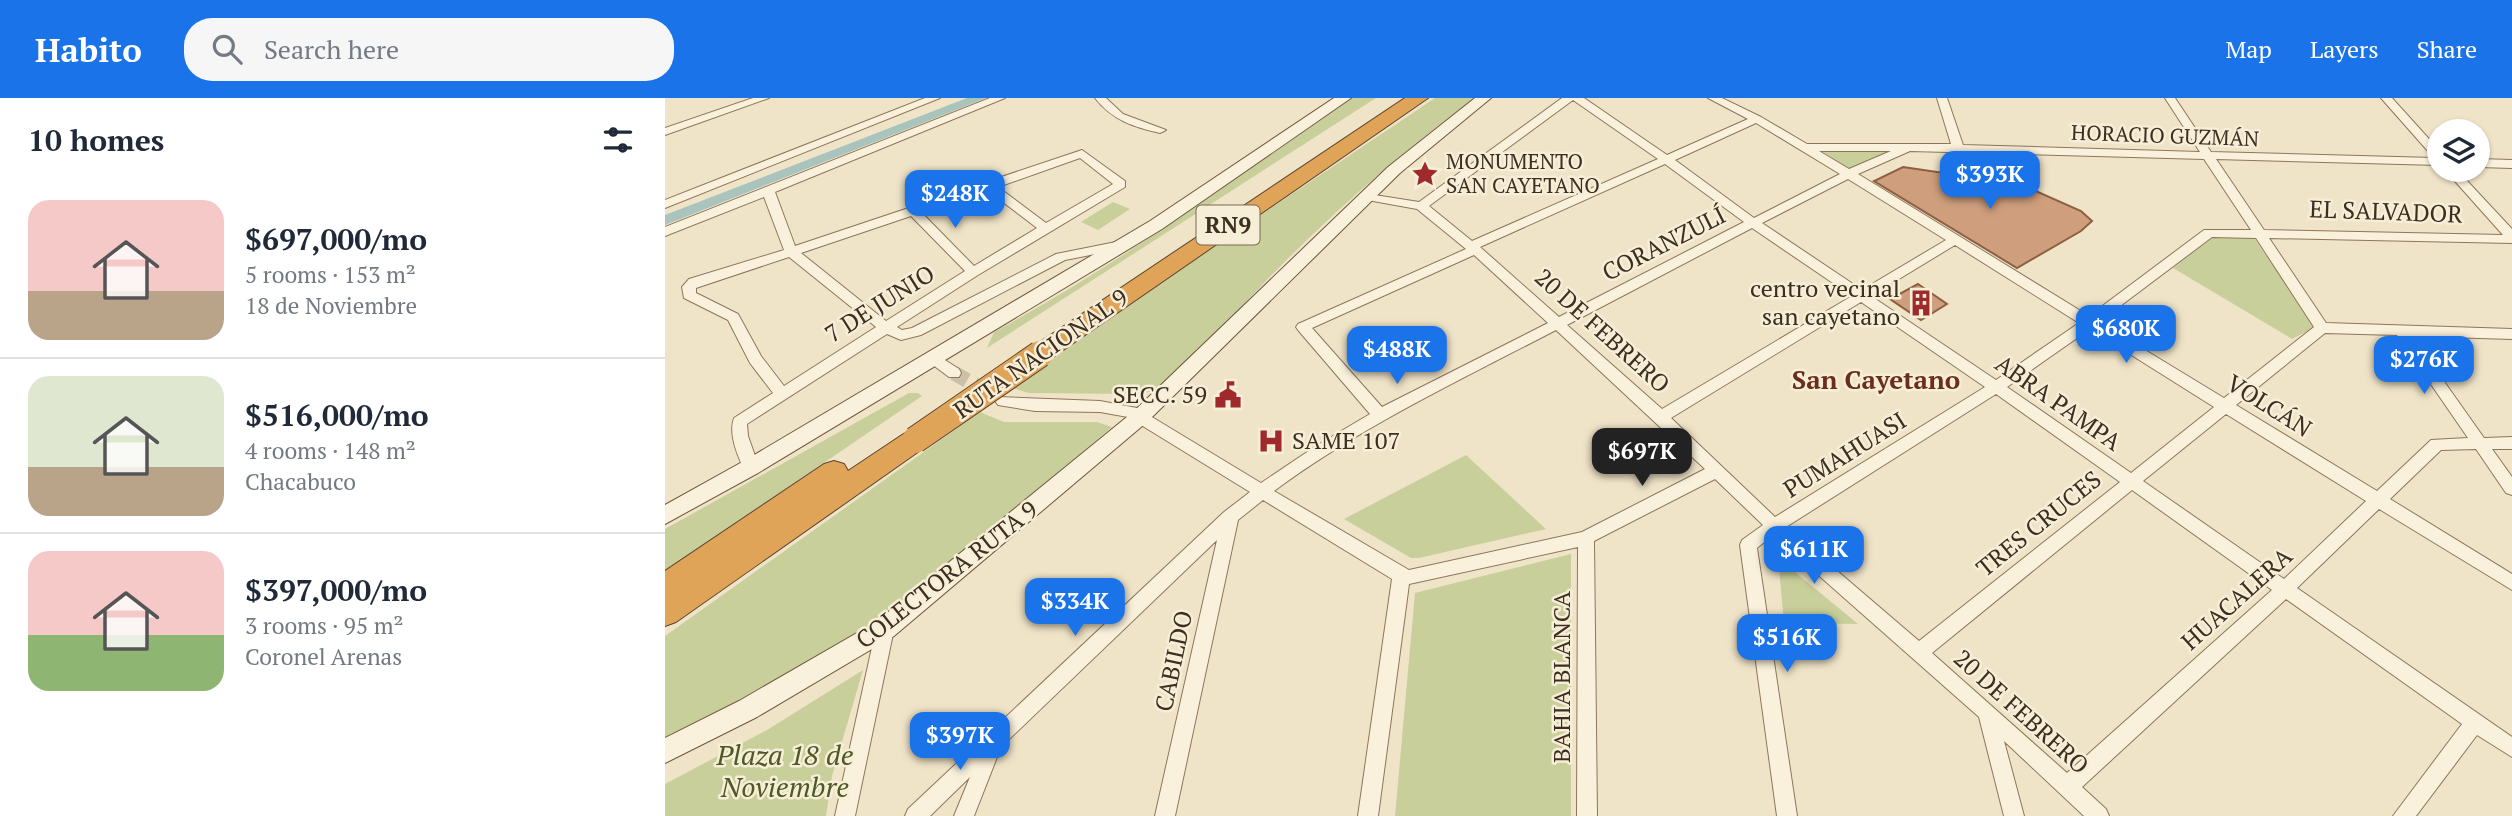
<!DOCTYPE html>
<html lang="en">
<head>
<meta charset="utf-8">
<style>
	body { margin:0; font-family:"PT Serif",serif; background:#f6f6f7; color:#1f2937; height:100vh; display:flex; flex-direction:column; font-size:26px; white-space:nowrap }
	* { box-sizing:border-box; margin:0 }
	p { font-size:23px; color:#747a83 }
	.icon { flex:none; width:38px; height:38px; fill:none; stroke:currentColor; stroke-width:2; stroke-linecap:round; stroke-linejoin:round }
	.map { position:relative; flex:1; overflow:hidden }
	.panel { display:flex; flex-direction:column; background:#fff; width:665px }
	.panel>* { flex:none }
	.fabs { position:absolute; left:1762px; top:21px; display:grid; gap:14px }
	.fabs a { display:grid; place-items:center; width:63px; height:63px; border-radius:50%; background:#fff; box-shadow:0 2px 5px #0004; font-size:35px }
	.price { position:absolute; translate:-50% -60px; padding:0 16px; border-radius:14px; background:#1a73e8; color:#fff; font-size:23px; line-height:46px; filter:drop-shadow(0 2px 4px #0008) }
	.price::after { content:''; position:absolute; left:50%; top:42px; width:21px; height:16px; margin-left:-10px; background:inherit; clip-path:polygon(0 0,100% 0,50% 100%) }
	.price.current { background:#222; color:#fff }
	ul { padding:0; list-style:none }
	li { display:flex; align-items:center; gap:21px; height:175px; padding:0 28px }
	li+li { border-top:2px solid #e0e1e3 }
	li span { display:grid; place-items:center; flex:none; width:196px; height:140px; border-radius:21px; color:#555 }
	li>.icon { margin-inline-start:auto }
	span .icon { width:84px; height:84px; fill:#fffc; stroke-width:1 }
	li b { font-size:30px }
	h2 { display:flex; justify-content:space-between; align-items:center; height:84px; padding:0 28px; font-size:30px }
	header { display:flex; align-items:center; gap:42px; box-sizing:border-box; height:98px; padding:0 35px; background:#1a73e8; color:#fff }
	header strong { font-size:33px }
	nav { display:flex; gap:38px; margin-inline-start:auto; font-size:24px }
	.search { width:490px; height:63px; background:#f6f6f7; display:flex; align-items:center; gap:18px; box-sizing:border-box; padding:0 24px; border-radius:28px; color:#747a83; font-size:26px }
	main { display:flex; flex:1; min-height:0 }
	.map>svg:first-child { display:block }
	.green { fill:#c9cf9b }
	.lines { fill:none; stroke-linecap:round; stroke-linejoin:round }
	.canal { fill:#a9c4bc; fill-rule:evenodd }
	.building { fill:#cf9f7d; stroke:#8d5f41; stroke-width:2 }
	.street-tunnel { stroke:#ccc0a6; stroke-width:15; stroke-dasharray:15 8; stroke-linecap:butt }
	.street-casing { stroke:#8d765c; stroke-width:2 }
	.secondary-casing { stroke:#6f573f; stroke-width:2 }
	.highway-casing { stroke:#5b4430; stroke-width:2 }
	.street { fill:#faf1dc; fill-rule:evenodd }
	.secondary { fill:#faf1dc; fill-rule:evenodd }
	.highway { fill:#e0a458; fill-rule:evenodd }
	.highway-bridge-casing { stroke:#5b4430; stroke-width:28; stroke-linecap:butt }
	.highway-bridge { stroke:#e0a458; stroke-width:26 }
	.labels { text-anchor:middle; stroke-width:5; stroke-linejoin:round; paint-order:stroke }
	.far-street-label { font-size:21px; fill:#3d2e20; stroke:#f7eed8 }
	.far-poi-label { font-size:21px; fill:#3d2e20; stroke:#f7eed8; text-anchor:start }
	.shield { fill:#f7eed8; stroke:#756857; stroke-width:2 }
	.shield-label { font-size:23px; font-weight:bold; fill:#3d2e20 }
	.street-label { font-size:24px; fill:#3d2e20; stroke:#f7eed8 }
	.poi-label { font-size:24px; fill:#3d2e20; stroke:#f7eed8; text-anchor:end }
	.neighbourhood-label { font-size:26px; font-weight:bold; fill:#6b2e1e; stroke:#f7eed8 }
	.near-park-label { font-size:28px; font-style:italic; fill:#4d5a26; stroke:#f7eed8 }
</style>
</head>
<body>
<header>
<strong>Habito</strong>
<div class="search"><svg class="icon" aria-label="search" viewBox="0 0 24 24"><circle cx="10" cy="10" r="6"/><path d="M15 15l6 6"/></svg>Search here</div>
<nav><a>Map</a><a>Layers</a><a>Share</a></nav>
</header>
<main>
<section class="panel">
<h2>10 homes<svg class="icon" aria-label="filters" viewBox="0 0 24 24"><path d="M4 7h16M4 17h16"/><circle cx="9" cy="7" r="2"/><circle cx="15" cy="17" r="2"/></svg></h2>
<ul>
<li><span style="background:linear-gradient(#f6c9c9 65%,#b9a48a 0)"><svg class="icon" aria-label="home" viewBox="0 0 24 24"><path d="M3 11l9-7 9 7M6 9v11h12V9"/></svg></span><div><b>$697,000/mo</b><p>5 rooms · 153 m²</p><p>18 de Noviembre</p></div></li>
<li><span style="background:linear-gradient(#dfe7d0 65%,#b9a48a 0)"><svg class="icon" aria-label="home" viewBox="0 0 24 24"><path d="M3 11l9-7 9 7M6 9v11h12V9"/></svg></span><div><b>$516,000/mo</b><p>4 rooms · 148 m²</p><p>Chacabuco</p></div></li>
<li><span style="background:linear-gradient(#f6c9c9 60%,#8fb573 0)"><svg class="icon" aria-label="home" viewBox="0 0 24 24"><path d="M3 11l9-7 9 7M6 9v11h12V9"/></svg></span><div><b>$397,000/mo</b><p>3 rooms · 95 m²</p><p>Coronel Arenas</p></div></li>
</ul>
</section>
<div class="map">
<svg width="1847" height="718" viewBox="0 0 1847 718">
	<rect width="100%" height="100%" fill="#f0e4c8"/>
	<g class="green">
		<path d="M686,0H711L322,250L329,234C454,166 570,82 686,0Z"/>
		<path d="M770,0H810C734,55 663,119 598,186C564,221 532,262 492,290L484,294L467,296L364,295L347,290L527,163Z"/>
		<path d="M1157,53L1223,54L1183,71Z"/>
		<path d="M448,104L465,111L433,132L416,124Z"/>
		<path d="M1547,137L1589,140L1651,229L1627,241L1508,170Z"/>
		<path d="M244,295H253L257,298L0,473V431Z"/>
		<path d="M315,314L339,324H432L447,329L245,501L184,543L134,573L0,642V538Z"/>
		<path d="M801,357L881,431L754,460H746L679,421Z"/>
		<path d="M906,456V718H730L750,495Z"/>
		<path d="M1113,460L1193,526L1119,525Z"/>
		<path d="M198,572L167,678L161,718H0V686L102,632Z"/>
	</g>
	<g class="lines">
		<path class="canal" d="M302,0H321L0,127V117Z"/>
	</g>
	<g class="building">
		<path d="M1238,69L1272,74L1332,76L1416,113L1427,123L1416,133L1352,170L1209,83Z"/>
		<path d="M1253,186L1282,206L1256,222L1225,201Z"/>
	</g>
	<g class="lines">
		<path class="street-tunnel" d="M289,275L326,296"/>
		<g class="street-casing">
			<g id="street">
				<path d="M88,0H104L0,37V30Z"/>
				<path d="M260,0H275L0,110V102Z"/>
				<path d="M325,0H340L110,94L130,148L417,52L460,83V89L313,177L232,229L237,232L247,230L391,156L456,143L462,147L456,151L400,162L256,237L236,242L222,236L82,326L83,338L94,369L92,373H80C73,359 63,336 69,320L108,295L85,265L63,222L19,200L17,189L24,181L119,152L99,99L0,138V129ZM415,60L448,86L381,125L333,89ZM322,92L372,130L309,168L256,114ZM246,118L300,173L221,223L136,155ZM124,159L211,229L119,288L96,258L73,216L31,195V190Z"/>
				<path d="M430,0H441L458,16L501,32L495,35C469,29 447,22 430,0Z"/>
				<path d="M897,0H919L1002,57L1083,21L1043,0H1057L1096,19L1142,46H1286L1272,0H1282L1298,47L1535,54L1500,0H1510L1546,54L1769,60L1716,0H1727L1774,52V67L1551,61L1599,132L1838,137L1780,72H1792L1847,131V145L1604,140L1661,225L1847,231V241L1747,238L1819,340L1847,339V351H1827L1847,379V397L1841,395L1811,351L1776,352L1725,401L1847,476V492L1714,411L1632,490L1847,639V659L1812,637L1751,718H1728L1797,626L1621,501L1417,689L1441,711L1444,718H1419L1339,643L1359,718H1339L1314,619L1108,437L1092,450L1132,718H1112L1075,447L1077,442L1098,427L1050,381L929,443L932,718H912L913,449L744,486L713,718H693L727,481L598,402L573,422L510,718H490L552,442L336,649L309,718H289L305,679L265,718H240L243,711L559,414L585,394L463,319L435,314L370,313L333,307L330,303L333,299L435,303L472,310L596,385L651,348L705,316L633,232L631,229L633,226L801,151L752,111L697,101V95L754,104ZM908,2L993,61L807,143L764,108ZM1091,25L1175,76L1089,120L1010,62ZM1154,53H1226L1184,71ZM1245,53L1539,61L1586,132H1539L1424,218L1193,76ZM1000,66L1079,124L894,219L815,149ZM1183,81L1281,142L1197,192L1097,125ZM1087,130L1187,198L997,311L902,227ZM1547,139L1591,140L1649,229L1559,300L1434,224ZM1290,147L1414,225L1331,282L1206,198ZM809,157L883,225L717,309L647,230ZM1196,204L1320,289L1110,419L1006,320ZM1425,231L1549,309L1466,375L1342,289ZM891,232L1040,371L917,434L744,472L609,393C697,328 795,282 891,232ZM1660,235L1732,237L1803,340L1766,342L1712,393L1571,307ZM1331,296L1455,384L1254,543L1121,429ZM1561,316L1701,403L1619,481L1478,383ZM1467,392L1607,492L1402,675L1267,555Z"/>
				<path d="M1813,61L1847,62V70L1813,69Z"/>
				<path d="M269,255L294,271L296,275L294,279H284L264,264L262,260Z"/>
				<path d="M220,523L226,525L229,531L190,718H170L211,531L214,525Z"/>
			</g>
		</g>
		<g class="secondary-casing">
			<g id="secondary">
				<path d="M669,0H686L497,131L93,375L0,426V407L79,363L485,123Z"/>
				<path d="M810,0H826L735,75L482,324L229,538L92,619L0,665V640L74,603L211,524L468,314L723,69Z"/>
			</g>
		</g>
		<g class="highway-casing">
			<g id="highway">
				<path d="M740,0H763L384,262L375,265L366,262L362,256L366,250Z"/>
				<path d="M250,332L260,335L264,342L260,349L11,524L0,528V473L159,366L169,363L179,366L183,373L240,335Z"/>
			</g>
		</g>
		<use href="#street" class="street"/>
		<use href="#secondary" class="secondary"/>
		<use href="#highway" class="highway"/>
		<g class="highway-bridge-casing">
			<path id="highway-bridge" d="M250,342L375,256"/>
		</g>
		<use href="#highway-bridge" class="highway-bridge"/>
	</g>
	<defs>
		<g id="sight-bare" transform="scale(2.1)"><path d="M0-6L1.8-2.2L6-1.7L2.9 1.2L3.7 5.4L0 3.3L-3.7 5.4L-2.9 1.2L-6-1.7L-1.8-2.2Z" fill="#9e2a2b" stroke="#f7eed8" stroke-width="2.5" paint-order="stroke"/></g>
		<g id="building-bare" transform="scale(2.1)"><path d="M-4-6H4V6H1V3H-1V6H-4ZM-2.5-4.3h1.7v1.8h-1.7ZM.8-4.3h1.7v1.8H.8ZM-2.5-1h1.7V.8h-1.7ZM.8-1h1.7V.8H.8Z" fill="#9e2a2b" stroke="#f7eed8" stroke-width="2.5" paint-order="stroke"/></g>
		<g id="civic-bare" transform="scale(2.1)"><path d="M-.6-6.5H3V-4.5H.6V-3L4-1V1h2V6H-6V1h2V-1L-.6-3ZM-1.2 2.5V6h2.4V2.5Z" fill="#9e2a2b" stroke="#f7eed8" stroke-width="2.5" paint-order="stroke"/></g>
		<g id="hospital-bare" transform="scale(2.1)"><path d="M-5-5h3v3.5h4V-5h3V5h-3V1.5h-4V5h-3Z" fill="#9e2a2b" stroke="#f7eed8" stroke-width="2.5" paint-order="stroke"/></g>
	</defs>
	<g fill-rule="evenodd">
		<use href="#sight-bare" x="760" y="76"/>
		<use href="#building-bare" x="1256" y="205"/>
		<use href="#civic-bare" x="563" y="297"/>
		<use href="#hospital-bare" x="606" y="343"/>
	</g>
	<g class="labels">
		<g class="far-street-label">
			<text transform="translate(1500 38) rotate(2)" y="7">HORACIO GUZMÁN</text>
		</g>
		<g class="far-poi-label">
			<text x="781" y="71">MONUMENTO<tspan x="781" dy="24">SAN CAYETANO</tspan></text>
		</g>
		<rect class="shield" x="531.5" y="107.5" width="63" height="39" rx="5"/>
		<g class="shield-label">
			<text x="563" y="135">RN9</text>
		</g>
		<g class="street-label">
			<text transform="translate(1721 114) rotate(2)" y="8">EL SALVADOR</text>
			<text transform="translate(999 146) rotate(-27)" y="8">CORANZULÍ</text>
			<text transform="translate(215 206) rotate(-32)" y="8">7 DE JUNIO</text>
			<text transform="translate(937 233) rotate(42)" y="8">20 DE FEBRERO</text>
			<text transform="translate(376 256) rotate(-35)" y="8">RUTA NACIONAL 9</text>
			<text transform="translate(1393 305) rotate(35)" y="8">ABRA PAMPA</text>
			<text transform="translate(1604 308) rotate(32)" y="8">VOLCÁN</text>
			<text transform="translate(1180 357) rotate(-32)" y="8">PUMAHUASI</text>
			<text transform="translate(1374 426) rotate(-39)" y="8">TRES CRUCES</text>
			<text transform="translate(282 477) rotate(-38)" y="8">COLECTORA RUTA 9</text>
			<text transform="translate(1572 501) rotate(-42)" y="8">HUACALERA</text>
			<text transform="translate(509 563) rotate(-78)" y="8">CABILDO</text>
			<text transform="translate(897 579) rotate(-90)" y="8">BAHIA BLANCA</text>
			<text transform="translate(1356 614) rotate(42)" y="8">20 DE FEBRERO</text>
		</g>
		<g class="poi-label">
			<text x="1235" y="199">centro vecinal<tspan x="1235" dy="28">san cayetano</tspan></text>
			<text x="542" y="305">SECC. 59</text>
			<text x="627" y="351" text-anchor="start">SAME 107</text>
		</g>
		<g class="neighbourhood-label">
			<text x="1211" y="291">San Cayetano</text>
		</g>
		<g class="near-park-label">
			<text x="120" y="667">Plaza 18 de<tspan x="120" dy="32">Noviembre</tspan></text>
		</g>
	</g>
</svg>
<div class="fabs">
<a><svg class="icon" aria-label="layers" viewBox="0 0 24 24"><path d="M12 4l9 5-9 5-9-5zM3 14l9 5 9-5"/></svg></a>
</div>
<b class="price" style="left:1325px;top:113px">$393K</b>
<b class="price" style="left:290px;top:132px">$248K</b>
<b class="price" style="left:1461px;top:267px">$680K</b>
<b class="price" style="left:732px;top:288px">$488K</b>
<b class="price" style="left:1759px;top:298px">$276K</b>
<b class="price current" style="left:977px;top:390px">$697K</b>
<b class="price" style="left:1149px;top:488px">$611K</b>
<b class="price" style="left:410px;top:540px">$334K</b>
<b class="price" style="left:1122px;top:576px">$516K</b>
<b class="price" style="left:295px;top:674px">$397K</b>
</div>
</main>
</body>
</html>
